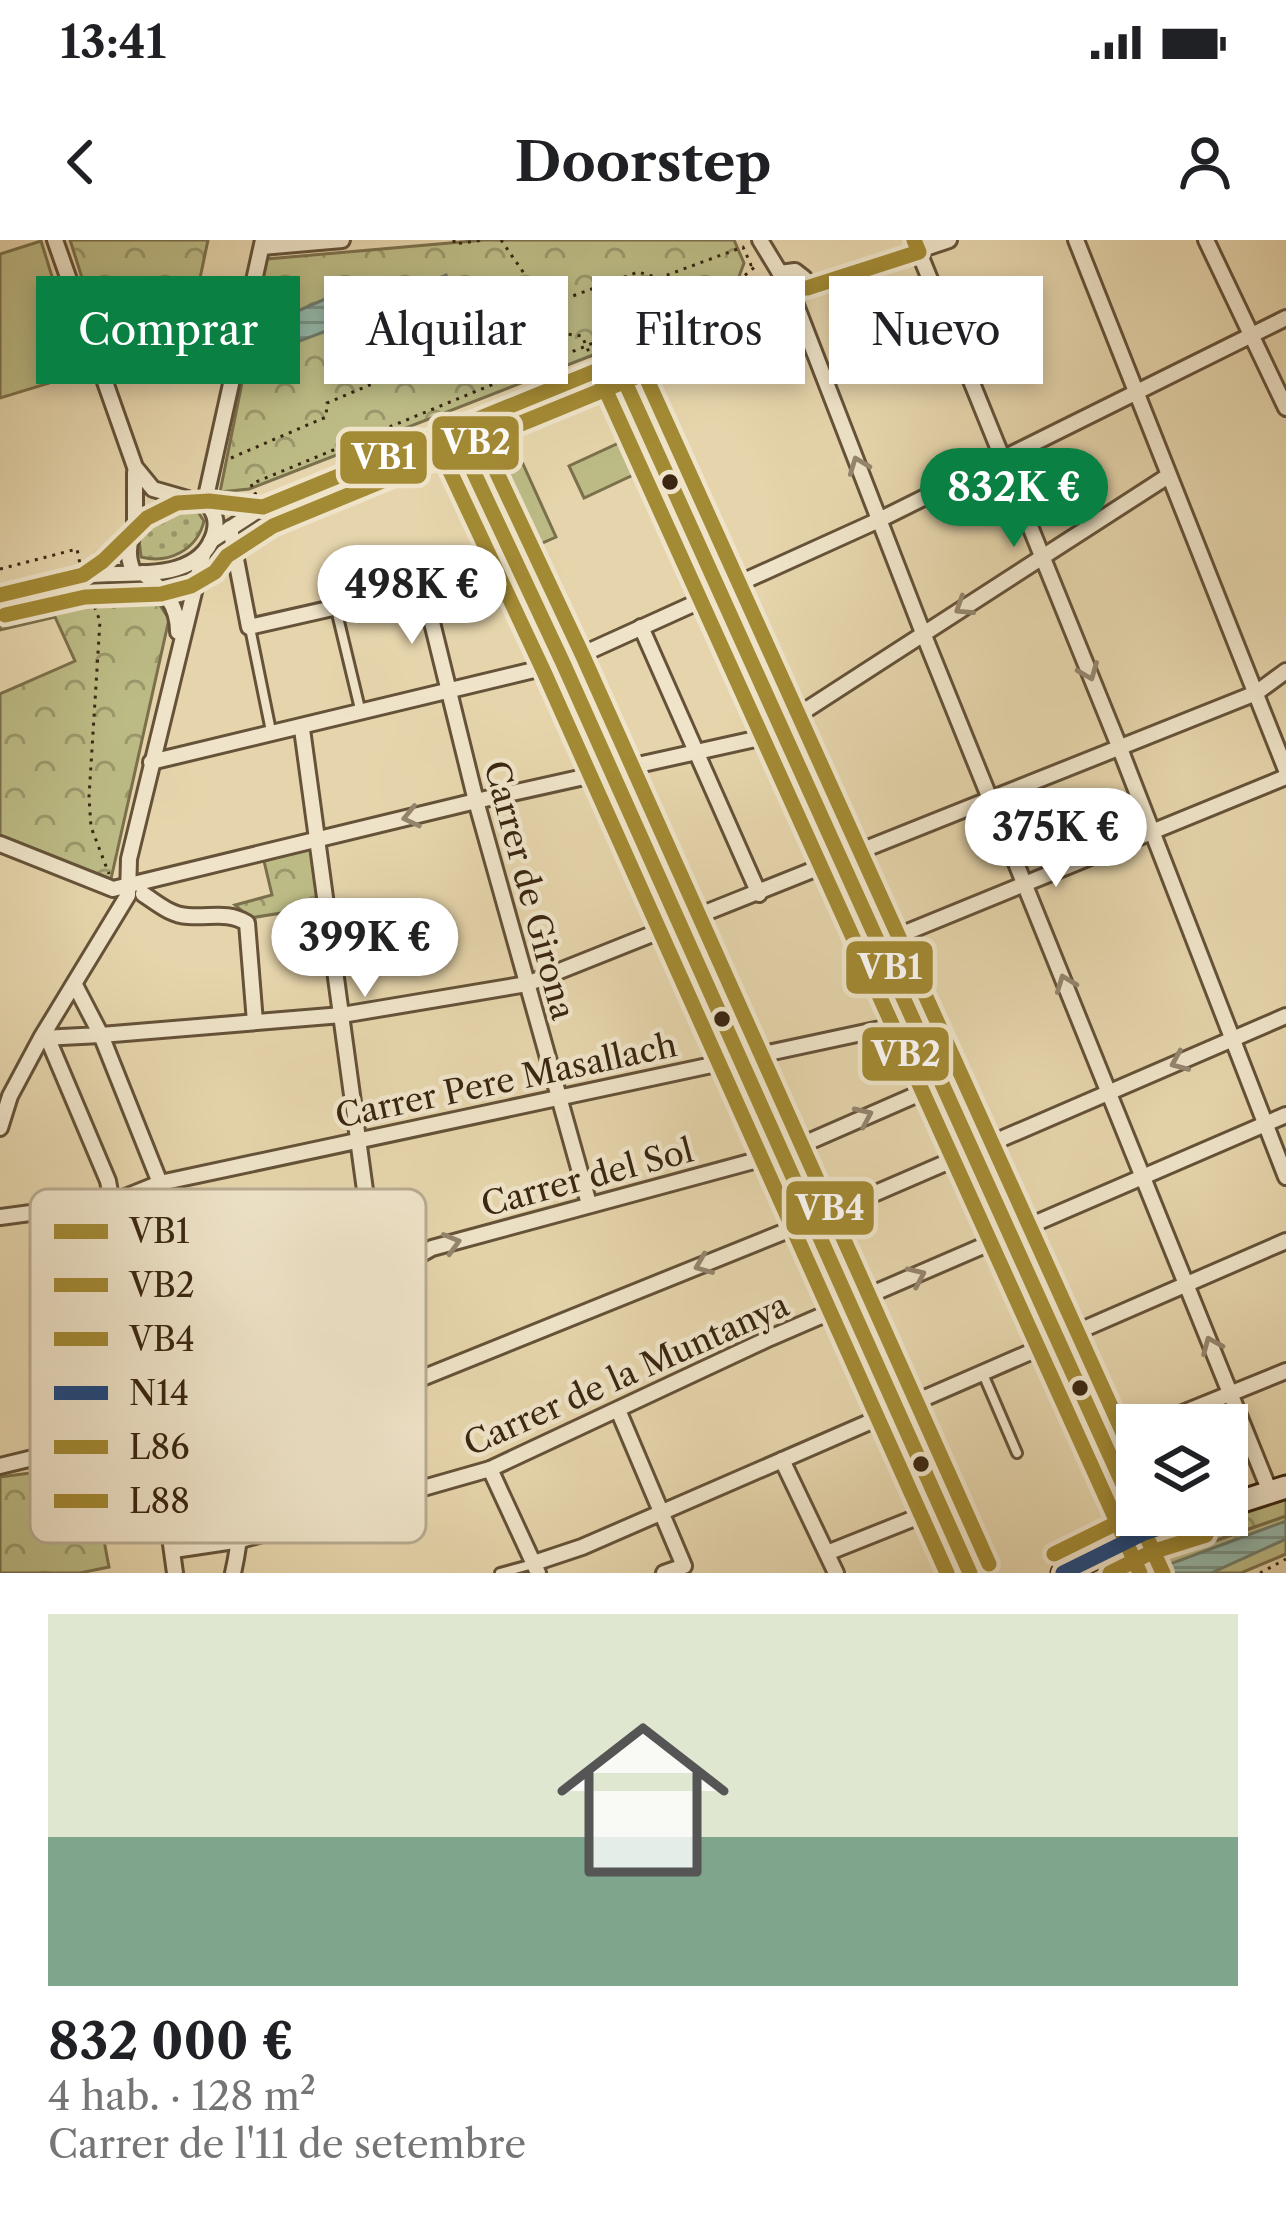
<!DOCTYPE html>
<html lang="es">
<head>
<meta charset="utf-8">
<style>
	body { margin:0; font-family:"Libre Caslon Text",serif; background:#f2f2f2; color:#202124; height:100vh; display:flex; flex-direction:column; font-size:45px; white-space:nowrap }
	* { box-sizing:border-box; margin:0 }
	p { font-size:39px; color:#757577 }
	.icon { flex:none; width:66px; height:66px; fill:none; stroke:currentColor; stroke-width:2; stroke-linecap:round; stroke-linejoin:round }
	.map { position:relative; height:1333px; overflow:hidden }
	.sheet { display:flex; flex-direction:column; background:#fff; flex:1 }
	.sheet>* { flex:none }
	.hud { position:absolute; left:36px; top:36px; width:1215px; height:108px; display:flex; gap:24px }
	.buttons { position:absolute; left:1116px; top:1164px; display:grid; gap:24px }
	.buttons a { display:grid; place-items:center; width:132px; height:132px; border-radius:0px; background:#fff; box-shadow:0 6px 18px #0003; font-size:60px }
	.price { position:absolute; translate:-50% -102px; padding:0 27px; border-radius:42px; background:#fff; color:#222; font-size:39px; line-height:78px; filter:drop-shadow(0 3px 6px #0008) }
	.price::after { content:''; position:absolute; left:50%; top:72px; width:36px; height:27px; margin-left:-18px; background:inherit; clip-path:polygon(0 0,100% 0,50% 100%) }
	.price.current { background:#0b8043; color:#fff }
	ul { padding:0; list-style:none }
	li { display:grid; align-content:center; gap:24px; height:636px; padding:0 48px }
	li span { display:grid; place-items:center; height:372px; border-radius:0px; color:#555 }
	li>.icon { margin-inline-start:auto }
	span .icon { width:216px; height:216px; fill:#fffc; stroke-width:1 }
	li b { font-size:51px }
	.pill { padding:0 42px; border-radius:0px; background:#fff; box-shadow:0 6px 18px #0003; font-size:42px; line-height:108px }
	.pill.current { background:#0b8043; color:#fff }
	.status { display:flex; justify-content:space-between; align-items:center; height:84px; padding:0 60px; background:#fff; direction:ltr }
	.status svg { height:33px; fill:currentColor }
	header { display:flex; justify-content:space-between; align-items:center; height:156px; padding:0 48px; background:#fff; font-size:54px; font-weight:700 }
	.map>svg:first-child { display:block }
	.grass { fill:#bcbb85; stroke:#7b704c; stroke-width:3 }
	.forest { fill:url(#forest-firs); stroke:#7b704c; stroke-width:3 }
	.park { fill:url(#park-crowns); stroke:#7b704c; stroke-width:3 }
	.garden { fill:url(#garden-dots); stroke:#7b704c; stroke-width:3 }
	.water { fill:url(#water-rules); stroke:#717e6d; stroke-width:3 }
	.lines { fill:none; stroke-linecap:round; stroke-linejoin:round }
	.lane-casing { stroke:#655238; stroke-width:14 }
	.street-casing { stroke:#655238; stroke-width:20 }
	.secondary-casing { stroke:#3a2612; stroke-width:27 }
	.path { stroke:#3a2612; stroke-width:3; stroke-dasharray:3 6; stroke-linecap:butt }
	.lane { stroke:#efe4c9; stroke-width:8 }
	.street { stroke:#efe4c9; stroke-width:14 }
	.secondary { stroke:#efe4c9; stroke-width:21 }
	.bus-1-casing { stroke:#efe4c9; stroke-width:24 }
	.bus-2-casing { stroke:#efe4c9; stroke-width:24 }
	.bus-3-casing { stroke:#efe4c9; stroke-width:24 }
	.bus-4-casing { stroke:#efe4c9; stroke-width:24 }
	.bus-5-casing { stroke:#efe4c9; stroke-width:24 }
	.bus-6-casing { stroke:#efe4c9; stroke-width:24 }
	.bus-1 { stroke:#a38a34; stroke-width:15 }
	.bus-2 { stroke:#a38a34; stroke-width:15 }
	.bus-3 { stroke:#a38a34; stroke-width:15 }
	.bus-4 { stroke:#1c4883; stroke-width:15 }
	.bus-5 { stroke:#a38a34; stroke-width:15 }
	.bus-6 { stroke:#a38a34; stroke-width:15 }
	.oneway { stroke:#94856e }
	.bus-dot { fill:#3a2612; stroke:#efe4c9; stroke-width:4.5 }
	.labels { text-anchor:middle; stroke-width:9; stroke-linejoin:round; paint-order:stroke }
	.street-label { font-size:33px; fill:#3a2612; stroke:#efe4c9 }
	.key { fill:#efe4c9; stroke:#b9ab92; stroke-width:3 }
	.key-label { font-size:33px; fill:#3a2612 }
	.line-badge { stroke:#efe4c9; stroke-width:4.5 }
	.badge-label { font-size:33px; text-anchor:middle; font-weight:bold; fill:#fff }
</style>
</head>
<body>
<div class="status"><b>13:41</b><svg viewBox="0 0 49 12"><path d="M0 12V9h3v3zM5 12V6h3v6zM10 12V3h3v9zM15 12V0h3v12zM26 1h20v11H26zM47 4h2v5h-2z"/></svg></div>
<header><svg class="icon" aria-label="back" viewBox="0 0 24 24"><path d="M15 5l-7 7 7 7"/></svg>Doorstep<svg class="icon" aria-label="person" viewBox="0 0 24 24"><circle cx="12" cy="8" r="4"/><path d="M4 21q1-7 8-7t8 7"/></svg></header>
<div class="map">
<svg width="1286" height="1333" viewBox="0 0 1286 1333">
	<defs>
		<pattern id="forest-firs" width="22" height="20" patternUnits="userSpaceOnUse" patternTransform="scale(3)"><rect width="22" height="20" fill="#bcbb85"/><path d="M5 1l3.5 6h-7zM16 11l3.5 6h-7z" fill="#9a986b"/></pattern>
		<pattern id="park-crowns" width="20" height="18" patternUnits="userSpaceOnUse" patternTransform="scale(3)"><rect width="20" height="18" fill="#bcbb85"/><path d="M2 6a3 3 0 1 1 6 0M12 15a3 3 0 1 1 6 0" fill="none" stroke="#9a986b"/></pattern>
		<pattern id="garden-dots" width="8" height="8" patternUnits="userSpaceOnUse" patternTransform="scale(3)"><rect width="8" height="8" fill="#bcbb85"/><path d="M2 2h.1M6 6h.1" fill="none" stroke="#9a986b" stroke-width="1.8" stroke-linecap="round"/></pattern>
		<pattern id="water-rules" width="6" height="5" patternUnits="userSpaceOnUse" patternTransform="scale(3)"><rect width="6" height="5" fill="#96b9aa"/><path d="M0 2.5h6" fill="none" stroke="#7b9689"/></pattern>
	</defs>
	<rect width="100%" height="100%" fill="#e6d5ac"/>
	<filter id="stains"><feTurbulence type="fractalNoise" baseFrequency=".00167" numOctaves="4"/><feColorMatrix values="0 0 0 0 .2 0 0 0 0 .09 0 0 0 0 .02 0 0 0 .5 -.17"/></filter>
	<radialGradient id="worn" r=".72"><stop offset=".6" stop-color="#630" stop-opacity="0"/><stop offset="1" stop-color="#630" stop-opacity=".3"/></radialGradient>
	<g class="grass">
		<path d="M41,1L82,133L0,158V14Z"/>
		<path d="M634,196L648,228L584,258L569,226Z"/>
		<path d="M523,224L556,297L524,311L491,239Z"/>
	</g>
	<path class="forest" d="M1286,1276V1314L1241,1333H1124Z"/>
	<g class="park">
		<path d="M70,0H208L199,43L190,52L136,43L121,102L104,107Z"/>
		<path d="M484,0H734L744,23L733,53L634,99L249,249L220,252L267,19Z"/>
		<path d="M98,341L146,344L169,379L111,639L0,595V454L75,421L55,377L0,390V363Z"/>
		<path d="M311,608L319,667L250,678L235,665L272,655L264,621Z"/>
		<path d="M38,1232L48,1283L99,1274L109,1327L80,1333H0V1237Z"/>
		<path d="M1286,1250V1276L1162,1319L1150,1297C1197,1281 1241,1269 1286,1250Z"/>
	</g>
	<path class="garden" d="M189,269L198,272L204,281C197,310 169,324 141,317L139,300C150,279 167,274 189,269Z"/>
	<g class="water">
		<path d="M446,35L460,62L364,100L355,80L300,101L286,76L346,50L354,68L399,52L403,62L438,46L435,40Z"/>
		<path d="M1286,1281V1299L1211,1333H1146Z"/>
	</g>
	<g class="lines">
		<g class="lane-casing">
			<g id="lane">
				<path d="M336,369L361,473"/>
				<path d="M250,388L271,491"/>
				<path d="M983,1134L1017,1213"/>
				<path d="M500,1333L533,1324"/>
			</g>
		</g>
		<g class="street-casing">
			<g id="street">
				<path d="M55,0L135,227L153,249L188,259"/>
				<path d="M760,0L780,33"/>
				<path d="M914,0L1119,506L1286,937"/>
				<path d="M1076,0L1286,530"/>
				<path d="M1206,0L1286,168"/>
				<path d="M262,7L342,0"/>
				<path d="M780,33L795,31L804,38L807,48"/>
				<path d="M807,48L949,0"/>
				<path d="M796,65L923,393L1270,1252"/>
				<path d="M616,122L1163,1333"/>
				<path d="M453,188L563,423L970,1333"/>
				<path d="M205,261L263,0"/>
				<path d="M206,261L261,267"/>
				<path d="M230,288L249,387L518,326"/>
				<path d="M135,289V232"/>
				<path d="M211,301L263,267L774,58"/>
				<path d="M133,331C117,291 150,271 184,260"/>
				<path d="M86,333L128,297"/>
				<path d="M143,333C164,351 178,364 178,392"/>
				<path d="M424,350L476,561L589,964"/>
				<path d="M0,355C27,349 54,340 82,336C122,329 198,347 214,294C218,280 214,271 205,261"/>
				<path d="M641,387L759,654"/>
				<path d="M302,489L377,1038"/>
				<path d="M151,522L563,423L879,280L1286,78"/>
				<path d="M0,604L113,649L476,561L764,497L1168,236"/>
				<path d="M143,654C157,663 170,675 188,676C210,678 227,671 247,683L255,782"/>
				<path d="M878,704L1286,537"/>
				<path d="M42,798L101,795L75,745"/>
				<path d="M48,799L108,941L115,979V1008L124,1033L198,1142"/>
				<path d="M0,888L10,856L41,798L128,655L129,619L203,315"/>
				<path d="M0,977L113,962L160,943L913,782"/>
				<path d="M302,1080L335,1173L343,1270"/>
				<path d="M238,1117L160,943L101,795L342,775L527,744L1256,453L1286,431"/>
				<path d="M205,1138C230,1214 252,1251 233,1333"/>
				<path d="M618,1170L684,1326L664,1333"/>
				<path d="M153,1175L175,1333"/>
				<path d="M1153,1185L1286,1131"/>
				<path d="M1105,1204L1137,1191"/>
				<path d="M231,1215L811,981L1286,776"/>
				<path d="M782,1220L836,1333"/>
				<path d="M0,1226L74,1208L153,1175L238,1117L432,1008L783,913L941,844"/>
				<path d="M490,1229L538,1333"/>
				<path d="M174,1310L241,1300L490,1229L770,1098L1286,875"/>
				<path d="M827,1313L940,1268"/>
				<path d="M534,1323L582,1307L1286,1001"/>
			</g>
		</g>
		<g class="secondary-casing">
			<g id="secondary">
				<path d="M1227,1266L1286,1247"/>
				<path d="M1063,1333L1144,1293L1199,1275"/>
			</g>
		</g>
		<g class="path">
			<path d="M454,0V4L484,0"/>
			<path d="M501,0L566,94L582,96L591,117"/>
			<path d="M231,218L326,177L327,163L498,91L512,96L554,77L559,61L638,32L659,38L743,7L751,25L755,23"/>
			<path d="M256,255L251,244L734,45L758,24"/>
			<path d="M0,329L77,309L80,324"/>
			<path d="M88,350L100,381L89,557L91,587L109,634"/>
			<path d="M1260,1333L1286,1319"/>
		</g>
		<use href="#lane" class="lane"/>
		<use href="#street" class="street"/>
		<use href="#secondary" class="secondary"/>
		<g class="bus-1-casing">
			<g id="bus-1">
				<path d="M807,48L919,12L914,0"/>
				<path d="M616,122L1163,1333"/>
				<path d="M453,188L563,423L970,1333"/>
				<path d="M0,355L83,335L103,321L147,278L177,263L209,261L263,267L774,58"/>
			</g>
		</g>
		<g class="bus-2-casing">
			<g id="bus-2">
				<path d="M597,131L1140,1333"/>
				<path d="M434,197L544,432L947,1333"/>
				<path d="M5,375L85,357L161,354L191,346L215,332L227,316L273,286L782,77"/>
			</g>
		</g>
		<g class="bus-3-casing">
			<g id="bus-3">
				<path d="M782,77L481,199L582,414L989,1324"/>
				<path d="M635,113L1137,1224"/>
			</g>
		</g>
		<g class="bus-4-casing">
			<path id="bus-4" d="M1063,1333L1144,1293L1199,1275"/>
		</g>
		<g class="bus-5-casing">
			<path id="bus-5" d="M1110,1333L1152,1312L1206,1295"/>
		</g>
		<g class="bus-6-casing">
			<path id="bus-6" d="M1054,1314L1137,1273"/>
		</g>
		<use href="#bus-1" class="bus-1"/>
		<use href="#bus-2" class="bus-2"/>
		<use href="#bus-3" class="bus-3"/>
		<use href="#bus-4" class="bus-4"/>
		<use href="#bus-5" class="bus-5"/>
		<use href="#bus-6" class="bus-6"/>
	</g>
	<defs><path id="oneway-chevron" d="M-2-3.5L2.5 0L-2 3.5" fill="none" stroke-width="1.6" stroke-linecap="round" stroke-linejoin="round" transform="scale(3)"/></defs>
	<g class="oneway">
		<use href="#oneway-chevron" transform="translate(858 225) rotate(-111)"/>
		<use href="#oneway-chevron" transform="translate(963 367) rotate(147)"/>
		<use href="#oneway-chevron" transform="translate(1089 432) rotate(68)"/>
		<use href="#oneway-chevron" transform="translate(411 577) rotate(167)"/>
		<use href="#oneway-chevron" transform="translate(1065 743) rotate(-111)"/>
		<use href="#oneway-chevron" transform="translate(1179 822) rotate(157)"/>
		<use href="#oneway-chevron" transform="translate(864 876) rotate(-24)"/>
		<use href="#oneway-chevron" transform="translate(452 1003) rotate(-16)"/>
		<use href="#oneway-chevron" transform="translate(703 1025) rotate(158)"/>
		<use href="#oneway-chevron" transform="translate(917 1036) rotate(-24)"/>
		<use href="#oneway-chevron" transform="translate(1211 1105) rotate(-113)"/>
	</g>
	<g class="bus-dot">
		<circle cx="670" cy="242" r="10"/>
		<circle cx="722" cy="779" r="10"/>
		<circle cx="1080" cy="1148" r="10"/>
		<circle cx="921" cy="1224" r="10"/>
	</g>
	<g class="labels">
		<g class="street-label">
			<text transform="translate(530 650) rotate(75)" y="12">Carrer de Girona</text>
			<text transform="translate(506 840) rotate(-12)" y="12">Carrer Pere Masallach</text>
			<text transform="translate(587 937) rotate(-15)" y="12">Carrer del Sol</text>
			<text transform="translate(626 1134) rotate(-24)" y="12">Carrer de la Muntanya</text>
		</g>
	</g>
	<rect x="30" y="949" width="396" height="354" rx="18" class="key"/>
	<rect x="54" y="984" width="54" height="15" fill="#a38a34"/>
	<rect x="54" y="1038" width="54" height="14" fill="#a38a34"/>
	<rect x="54" y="1092" width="54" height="14" fill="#a38a34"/>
	<rect x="54" y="1146" width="54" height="14" fill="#1c4883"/>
	<rect x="54" y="1200" width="54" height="14" fill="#a38a34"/>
	<rect x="54" y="1254" width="54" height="14" fill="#a38a34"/>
	<g class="key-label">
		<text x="129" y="1003">VB1</text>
		<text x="129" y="1057">VB2</text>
		<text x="129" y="1111">VB4</text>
		<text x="129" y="1165">N14</text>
		<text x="129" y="1219">L86</text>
		<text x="129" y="1273">L88</text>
	</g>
	<g class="line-badge">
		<rect x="430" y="174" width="91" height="58" rx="12" fill="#a38a34"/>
		<rect x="338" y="189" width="91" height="57" rx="12" fill="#a38a34"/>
		<rect x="844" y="699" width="91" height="57" rx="12" fill="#a38a34"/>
		<rect x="860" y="785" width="91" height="58" rx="12" fill="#a38a34"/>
		<rect x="784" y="939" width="92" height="58" rx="12" fill="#a38a34"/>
	</g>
	<g class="badge-label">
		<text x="476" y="214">VB2</text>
		<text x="384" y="229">VB1</text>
		<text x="890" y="739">VB1</text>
		<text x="906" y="826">VB2</text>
		<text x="830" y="980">VB4</text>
	</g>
	<rect width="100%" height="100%" filter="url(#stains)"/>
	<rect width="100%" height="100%" fill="url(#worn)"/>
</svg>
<div class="buttons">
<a><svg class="icon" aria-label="layers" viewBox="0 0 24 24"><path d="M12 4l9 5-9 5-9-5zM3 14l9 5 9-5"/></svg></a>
</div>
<b class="price current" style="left:1014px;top:310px">832K €</b>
<b class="price" style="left:412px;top:407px">498K €</b>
<b class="price" style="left:1056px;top:650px">375K €</b>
<b class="price" style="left:365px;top:760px">399K €</b>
<div class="hud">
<a class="pill current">Comprar</a>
<a class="pill">Alquilar</a>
<a class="pill">Filtros</a>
<a class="pill">Nuevo</a>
</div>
</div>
<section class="sheet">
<ul>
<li><span style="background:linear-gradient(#dfe7d0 60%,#7fa58c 0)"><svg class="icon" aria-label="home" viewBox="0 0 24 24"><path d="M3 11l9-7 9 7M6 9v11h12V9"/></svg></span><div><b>832 000 €</b><p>4 hab. · 128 m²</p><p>Carrer de l'11 de setembre</p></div></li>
</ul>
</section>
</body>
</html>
